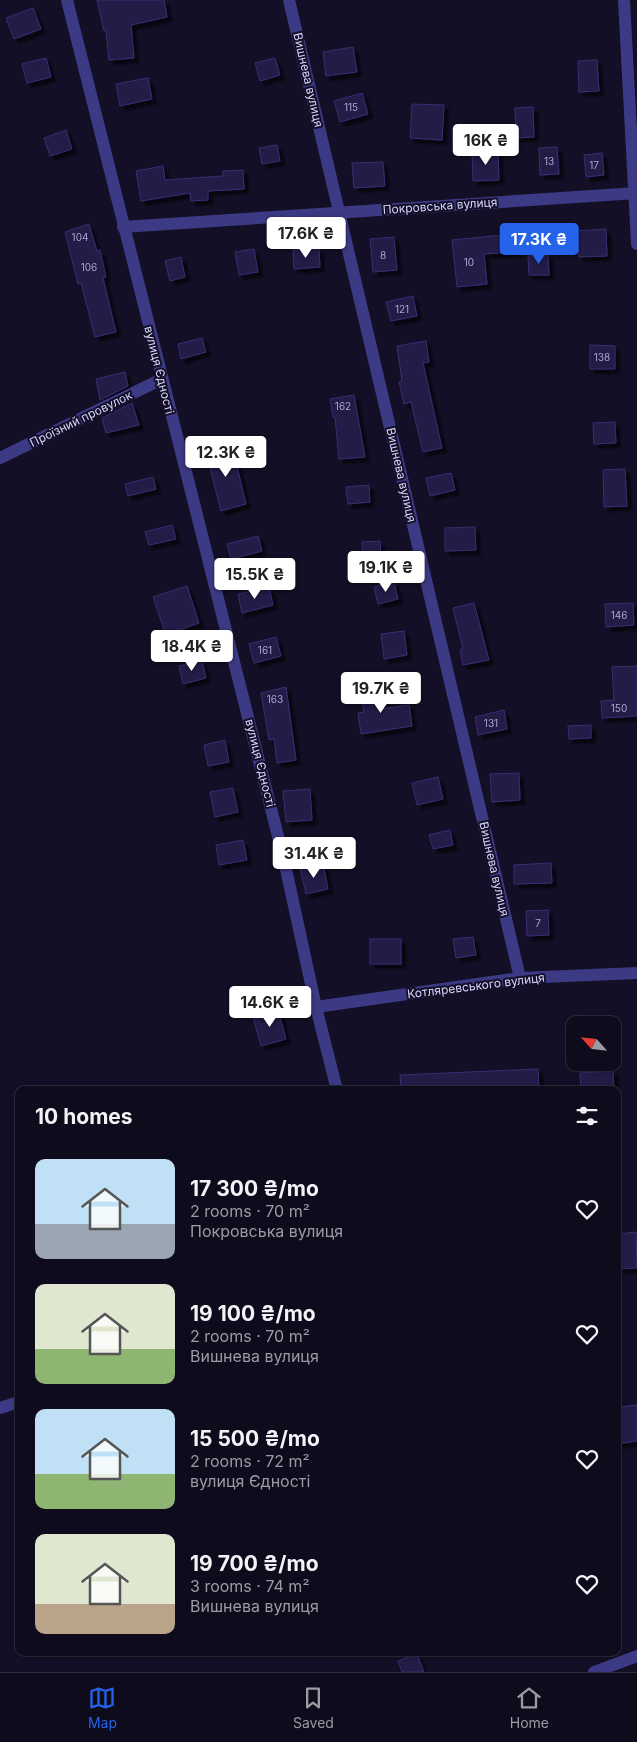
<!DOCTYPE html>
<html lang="en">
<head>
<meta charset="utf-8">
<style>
	body { margin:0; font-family:Inter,sans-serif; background:#1c1929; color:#f1f3f6; height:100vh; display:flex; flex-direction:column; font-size:19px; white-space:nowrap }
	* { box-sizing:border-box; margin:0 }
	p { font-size:16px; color:#9b9ba3 }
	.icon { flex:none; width:28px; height:28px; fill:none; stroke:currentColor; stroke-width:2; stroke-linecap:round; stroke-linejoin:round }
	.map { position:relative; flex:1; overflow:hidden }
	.details { position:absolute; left:15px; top:1086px; width:606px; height:570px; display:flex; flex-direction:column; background:#0e0b1c; border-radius:10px; box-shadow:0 1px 4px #0004,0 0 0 1px #2e2b3b }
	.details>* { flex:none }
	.needle { width:32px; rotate:297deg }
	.buttons { position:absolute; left:566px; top:1016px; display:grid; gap:10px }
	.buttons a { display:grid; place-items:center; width:55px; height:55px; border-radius:10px; background:#0e0b1c; box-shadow:0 1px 4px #0004,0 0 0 1px #2e2b3b; font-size:25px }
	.price { position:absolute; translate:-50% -42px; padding:0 11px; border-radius:5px; background:#fff; color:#222; font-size:16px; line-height:32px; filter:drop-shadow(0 1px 2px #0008) }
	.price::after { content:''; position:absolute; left:50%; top:30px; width:15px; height:11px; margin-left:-8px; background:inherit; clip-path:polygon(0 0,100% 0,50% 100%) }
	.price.active { background:#2563eb; color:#fff }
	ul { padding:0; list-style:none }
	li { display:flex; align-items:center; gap:15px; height:125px; padding:0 20px }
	li span { display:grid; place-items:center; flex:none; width:140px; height:100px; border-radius:10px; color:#555 }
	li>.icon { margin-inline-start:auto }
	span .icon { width:60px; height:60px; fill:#fffc; stroke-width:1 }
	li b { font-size:21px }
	h2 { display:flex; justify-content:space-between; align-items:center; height:60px; padding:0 20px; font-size:21px }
	.menu { display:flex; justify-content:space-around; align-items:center; height:70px; border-top:1px solid #2e2b3b; background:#0e0b1c; font-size:14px; color:#9b9ba3 }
	.menu a { display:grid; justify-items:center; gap:2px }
	.menu .active { color:#2563eb }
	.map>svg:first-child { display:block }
	.building { fill:#241b47; stroke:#3b2d73; filter:url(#shadow) }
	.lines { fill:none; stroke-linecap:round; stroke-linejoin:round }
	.street { stroke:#3d3a85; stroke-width:12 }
	.labels { text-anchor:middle; stroke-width:4; stroke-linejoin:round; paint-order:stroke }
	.number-label { font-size:10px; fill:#aca6d1 }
	.street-label { font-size:12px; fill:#d9d4ff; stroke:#130f26 }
</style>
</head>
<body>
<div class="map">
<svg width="637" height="1672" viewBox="0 0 637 1672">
	<defs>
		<filter id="shadow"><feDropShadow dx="4.5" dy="4.5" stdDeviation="1" flood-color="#0009"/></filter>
	</defs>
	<rect width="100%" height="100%" fill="#130f26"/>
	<g class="building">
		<path d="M97,0H164L167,17L131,25L134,58L109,60L106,30L104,31Z"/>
		<path d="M33,8L41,29L14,39L6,18Z"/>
		<path d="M353,47L357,72L326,76L323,52Z"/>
		<path d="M46,58L51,77L27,83L22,64Z"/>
		<path d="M275,58L280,75L260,81L255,63Z"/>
		<path d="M597,60L599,91L579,92L578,61Z"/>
		<path d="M148,78L152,99L120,106L116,84Z"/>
		<path d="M362,93L368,114L340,122L334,101Z"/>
		<path d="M412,104L444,105L442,140L410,138Z"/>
		<path d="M533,107L534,137L516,138L515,108Z"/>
		<path d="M66,130L72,149L50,156L44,138Z"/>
		<path d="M277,145L280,161L262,164L259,148Z"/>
		<path d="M557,147L559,174L540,175L539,148Z"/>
		<path d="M498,151L499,180L473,181L472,152Z"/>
		<path d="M602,153L604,175L586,177L584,155Z"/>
		<path d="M383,162L385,186L354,188L352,163Z"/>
		<path d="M163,166L165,180L223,176V171L243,170L244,189L208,191V200L191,201L190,193L141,201L136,171Z"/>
		<path d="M89,224L97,251L100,250L106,277L103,278L116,332L95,337L81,283L78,284L65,232Z"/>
		<path d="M606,229L607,256L579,257L577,231Z"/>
		<path d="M503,231H519V252L484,254L487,284L457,287L452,240L503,235Z"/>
		<path d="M394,237L397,270L373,272L370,239Z"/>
		<path d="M254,249L258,272L239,275L235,252Z"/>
		<path d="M319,249L320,267L294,269L293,250Z"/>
		<path d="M548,255L549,275H529L528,256Z"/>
		<path d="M181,257L185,277L170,281L165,261Z"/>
		<path d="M413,296L417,316L391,321L386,302Z"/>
		<path d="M202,338L206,352L181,359L178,344Z"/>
		<path d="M426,341L429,362L423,363L442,448L423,452L411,402L404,404L399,382L402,381L397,346Z"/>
		<path d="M590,345L615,346V369H590Z"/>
		<path d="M125,372L128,386L100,400L96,379Z"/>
		<path d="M354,395L365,457L339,459L335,417H333L330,399Z"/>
		<path d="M132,403L139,425L106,433L102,418Z"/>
		<path d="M615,422L616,443L594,444L593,423Z"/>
		<path d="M232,446L246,504L221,511L206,452Z"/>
		<path d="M625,469L627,506L604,507L603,470Z"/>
		<path d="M451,473L455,490L430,496L426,478Z"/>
		<path d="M153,477L156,489L128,496L125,484Z"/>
		<path d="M369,485L370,502L348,504L346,487Z"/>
		<path d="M172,525L176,539L149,545L145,532Z"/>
		<path d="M475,527L476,550L445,551V528Z"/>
		<path d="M258,536L262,551L231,559L227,544Z"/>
		<path d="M380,541L381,557L363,558L362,542Z"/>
		<path d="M394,582L398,599L378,604L374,587Z"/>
		<path d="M187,586L199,623L166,635L153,597Z"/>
		<path d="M269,587L273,605L242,613L238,594Z"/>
		<path d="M474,603L489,660L463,665L460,650L463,649L453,608Z"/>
		<path d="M633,603L634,625L606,627L605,604Z"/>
		<path d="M404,631L407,655L384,659L381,634Z"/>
		<path d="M276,637L281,656L254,663L249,644Z"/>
		<path d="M202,661L206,678L183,684L179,666Z"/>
		<path d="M637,666V716L602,718L601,701L614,700L612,667Z"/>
		<path d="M286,687L296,760L277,763L274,739L269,740L261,693Z"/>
		<path d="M378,687L381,709L409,705L412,726L361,734L358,713L364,712L360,690Z"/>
		<path d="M504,710L507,729L478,735L475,717Z"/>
		<path d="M591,725V738L569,739L568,726Z"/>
		<path d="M225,740L229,762L208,766L204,745Z"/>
		<path d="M519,773L520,800L492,802L490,774Z"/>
		<path d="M438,777L443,799L417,805L412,783Z"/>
		<path d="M233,788L238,812L215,817L210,792Z"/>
		<path d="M310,789L312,820L286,822L283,791Z"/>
		<path d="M450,830L453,845L433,849L429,835Z"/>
		<path d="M243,840L247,860L219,865L216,845Z"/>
		<path d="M551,863L552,883L514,884V865Z"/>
		<path d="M323,864L328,889L306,894L300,869Z"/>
		<path d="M548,910L549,935L527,936L526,911Z"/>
		<path d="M473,937L476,955L456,958L453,939Z"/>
		<rect x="370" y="939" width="31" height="25"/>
		<path d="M278,1010L286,1039L261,1046L253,1017Z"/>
		<path d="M538,1069L539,1090H401L400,1075Z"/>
		<path d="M613,1071L614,1090H581L580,1073Z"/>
		<path d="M636,1232L637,1268L618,1269V1234Z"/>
		<path d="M637,1405V1441L618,1444V1407Z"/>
		<path d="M417,1654L424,1672H402L398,1661Z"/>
	</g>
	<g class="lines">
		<g class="street">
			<path d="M67,0L284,860L316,1007L337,1090"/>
			<path d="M289,0L520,978"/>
			<path d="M624,0L637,244"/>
			<path d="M123,227L637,193"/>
			<path d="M0,458L162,379"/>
			<path d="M316,1007L520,978L637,973"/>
			<path d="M0,1408L19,1402"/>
			<path d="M594,1672L637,1656"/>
		</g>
	</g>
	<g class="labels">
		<g class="number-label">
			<text x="351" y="111">115</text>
			<text x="549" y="165">13</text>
			<text x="594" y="169">17</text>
			<text x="80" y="241">104</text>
			<text x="383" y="259">8</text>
			<text x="469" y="266">10</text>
			<text x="89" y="271">106</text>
			<text x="402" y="313">121</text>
			<text x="602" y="361">138</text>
			<text x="343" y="410">162</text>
			<text x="619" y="619">146</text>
			<text x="265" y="654">161</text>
			<text x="275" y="703">163</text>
			<text x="619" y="712">150</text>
			<text x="491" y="727">131</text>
			<text x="538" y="927">7</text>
		</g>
		<g class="street-label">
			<text transform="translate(308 80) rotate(77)" y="4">Вишнева вулиця</text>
			<text transform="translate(440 206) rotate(-4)" y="4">Покровська вулиця</text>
			<text transform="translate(159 370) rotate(76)" y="4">вулиця Єдності</text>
			<text transform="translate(81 419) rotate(-26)" y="4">Проїзний провулок</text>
			<text transform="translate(401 475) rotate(77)" y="4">Вишнева вулиця</text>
			<text transform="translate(260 763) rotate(76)" y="4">вулиця Єдності</text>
			<text transform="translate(494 869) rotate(77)" y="4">Вишнева вулиця</text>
			<text transform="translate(476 986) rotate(-7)" y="4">Котляревського вулиця</text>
		</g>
	</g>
</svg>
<div class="buttons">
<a><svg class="needle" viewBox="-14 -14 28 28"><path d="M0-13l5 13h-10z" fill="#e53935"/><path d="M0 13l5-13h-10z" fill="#9b9ba3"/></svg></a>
</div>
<b class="price" style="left:486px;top:166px">16K ₴</b>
<b class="price" style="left:306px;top:259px">17.6K ₴</b>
<b class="price active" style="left:539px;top:265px">17.3K ₴</b>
<b class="price" style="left:226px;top:478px">12.3K ₴</b>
<b class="price" style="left:386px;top:593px">19.1K ₴</b>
<b class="price" style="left:255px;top:600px">15.5K ₴</b>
<b class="price" style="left:192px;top:672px">18.4K ₴</b>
<b class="price" style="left:381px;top:714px">19.7K ₴</b>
<b class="price" style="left:314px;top:879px">31.4K ₴</b>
<b class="price" style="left:270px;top:1028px">14.6K ₴</b>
<section class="details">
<h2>10 homes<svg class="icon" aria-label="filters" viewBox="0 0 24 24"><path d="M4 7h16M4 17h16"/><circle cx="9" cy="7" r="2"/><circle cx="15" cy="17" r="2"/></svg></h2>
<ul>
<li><span style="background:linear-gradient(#bfe0f5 65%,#9aa5b1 0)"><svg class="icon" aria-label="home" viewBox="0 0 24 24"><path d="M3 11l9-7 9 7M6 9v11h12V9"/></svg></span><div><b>17 300 ₴/mo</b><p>2 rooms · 70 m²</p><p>Покровська вулиця</p></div><svg class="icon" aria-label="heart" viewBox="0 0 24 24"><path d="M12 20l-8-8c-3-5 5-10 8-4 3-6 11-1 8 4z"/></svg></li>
<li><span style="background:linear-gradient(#dfe7d0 65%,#8fb573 0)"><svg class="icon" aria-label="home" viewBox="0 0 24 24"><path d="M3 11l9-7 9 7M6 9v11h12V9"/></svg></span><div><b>19 100 ₴/mo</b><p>2 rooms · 70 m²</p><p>Вишнева вулиця</p></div><svg class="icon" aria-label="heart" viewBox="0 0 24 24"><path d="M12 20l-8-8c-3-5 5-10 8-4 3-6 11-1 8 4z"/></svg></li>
<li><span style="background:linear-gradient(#bfe0f5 65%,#8fb573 0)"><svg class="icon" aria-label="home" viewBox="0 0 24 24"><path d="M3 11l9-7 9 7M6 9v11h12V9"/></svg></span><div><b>15 500 ₴/mo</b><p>2 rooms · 72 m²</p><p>вулиця Єдності</p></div><svg class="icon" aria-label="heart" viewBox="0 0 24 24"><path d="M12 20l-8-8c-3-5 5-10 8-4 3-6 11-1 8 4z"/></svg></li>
<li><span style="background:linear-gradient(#dfe7d0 70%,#b9a48a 0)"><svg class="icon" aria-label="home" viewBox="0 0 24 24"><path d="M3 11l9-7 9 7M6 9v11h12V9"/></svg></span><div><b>19 700 ₴/mo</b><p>3 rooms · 74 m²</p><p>Вишнева вулиця</p></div><svg class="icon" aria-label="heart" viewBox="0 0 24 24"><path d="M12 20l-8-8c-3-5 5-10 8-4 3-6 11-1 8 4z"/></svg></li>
</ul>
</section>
</div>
<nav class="menu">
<a class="active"><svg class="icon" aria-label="map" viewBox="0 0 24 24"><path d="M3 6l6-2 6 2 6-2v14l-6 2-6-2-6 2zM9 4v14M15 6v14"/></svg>Map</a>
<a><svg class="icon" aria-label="saved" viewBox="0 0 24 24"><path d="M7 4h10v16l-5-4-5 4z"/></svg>Saved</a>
<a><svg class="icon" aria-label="home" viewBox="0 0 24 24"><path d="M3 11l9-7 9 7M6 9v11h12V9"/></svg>Home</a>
</nav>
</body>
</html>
